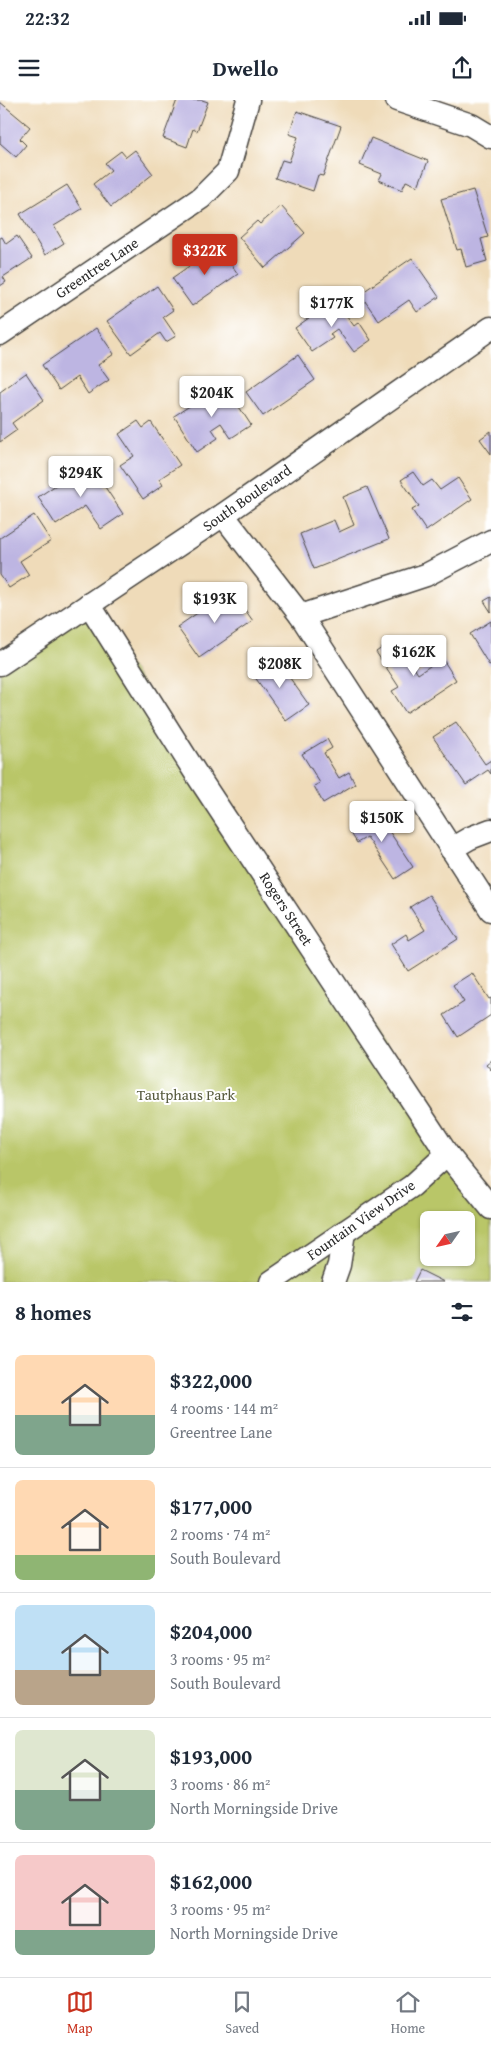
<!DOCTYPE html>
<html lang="en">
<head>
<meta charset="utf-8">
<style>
	body { margin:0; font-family:"Gentium Book Plus",serif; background:#f2f2f3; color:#1f2937; height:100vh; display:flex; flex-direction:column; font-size:19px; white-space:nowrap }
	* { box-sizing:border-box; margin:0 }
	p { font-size:16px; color:#747a83 }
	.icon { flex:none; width:28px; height:28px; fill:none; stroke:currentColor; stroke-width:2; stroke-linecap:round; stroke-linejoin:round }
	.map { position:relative; height:1182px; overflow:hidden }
	.details { display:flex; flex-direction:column; background:#fff; flex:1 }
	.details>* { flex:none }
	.needle { width:32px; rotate:236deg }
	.fabs { position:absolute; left:420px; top:1111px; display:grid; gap:10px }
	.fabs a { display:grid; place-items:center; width:55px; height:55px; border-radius:8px; background:#fff; box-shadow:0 1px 4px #0004; font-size:25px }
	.price { position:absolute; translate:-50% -42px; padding:0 11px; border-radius:5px; background:#fff; color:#222; font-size:16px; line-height:32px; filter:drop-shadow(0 1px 2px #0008) }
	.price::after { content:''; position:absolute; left:50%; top:30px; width:15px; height:11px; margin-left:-8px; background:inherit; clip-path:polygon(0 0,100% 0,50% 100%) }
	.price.active { background:#c8321e; color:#fff }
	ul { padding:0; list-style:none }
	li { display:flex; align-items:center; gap:15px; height:125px; padding:0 15px }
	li+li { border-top:1px solid #e0e1e3 }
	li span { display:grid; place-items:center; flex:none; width:140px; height:100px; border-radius:8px; color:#555 }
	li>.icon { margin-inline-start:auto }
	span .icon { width:60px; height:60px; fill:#fffc; stroke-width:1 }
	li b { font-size:21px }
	h2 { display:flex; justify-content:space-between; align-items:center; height:60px; padding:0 15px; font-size:21px }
	.status { display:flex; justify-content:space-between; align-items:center; height:35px; padding:0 25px; background:#fff; direction:ltr }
	.status svg { height:14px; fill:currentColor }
	header { display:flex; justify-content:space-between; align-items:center; height:65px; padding:0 15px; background:#fff; font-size:22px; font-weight:600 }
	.dock { display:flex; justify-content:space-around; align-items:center; height:70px; border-top:1px solid #e0e1e3; background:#fff; font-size:14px; color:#747a83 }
	.dock a { display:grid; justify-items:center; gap:2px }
	.dock .active { color:#c8321e }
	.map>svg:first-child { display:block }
	.green { fill:#b9c668; stroke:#72784a; fill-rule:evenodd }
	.building { fill:#bdb5e2 }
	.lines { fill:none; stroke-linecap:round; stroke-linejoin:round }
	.minor-casing { stroke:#484540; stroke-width:25 }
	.minor { stroke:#fff; stroke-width:22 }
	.labels { text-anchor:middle; stroke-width:4; stroke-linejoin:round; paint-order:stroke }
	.street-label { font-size:15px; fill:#2b2b2b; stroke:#fff }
	.park-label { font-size:15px; fill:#565a3d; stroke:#fff }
</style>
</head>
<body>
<div class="status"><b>22:32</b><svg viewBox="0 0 49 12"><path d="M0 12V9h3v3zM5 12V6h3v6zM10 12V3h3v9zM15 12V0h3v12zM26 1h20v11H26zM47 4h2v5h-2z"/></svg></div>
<header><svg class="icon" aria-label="menu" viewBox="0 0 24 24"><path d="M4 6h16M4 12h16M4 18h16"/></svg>Dwello<svg class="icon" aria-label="share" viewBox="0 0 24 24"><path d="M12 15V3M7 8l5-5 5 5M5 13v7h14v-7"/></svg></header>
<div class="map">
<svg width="491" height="1182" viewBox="0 0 491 1182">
	<rect width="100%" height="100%" fill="#fff"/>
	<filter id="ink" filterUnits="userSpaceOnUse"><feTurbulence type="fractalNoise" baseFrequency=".02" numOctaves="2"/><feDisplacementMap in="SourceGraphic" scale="10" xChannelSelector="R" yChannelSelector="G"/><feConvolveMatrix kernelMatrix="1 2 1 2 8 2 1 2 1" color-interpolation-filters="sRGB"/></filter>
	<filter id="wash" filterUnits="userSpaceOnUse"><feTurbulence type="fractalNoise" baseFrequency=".0096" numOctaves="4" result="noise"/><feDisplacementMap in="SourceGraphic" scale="20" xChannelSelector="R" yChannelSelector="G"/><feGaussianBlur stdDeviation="1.12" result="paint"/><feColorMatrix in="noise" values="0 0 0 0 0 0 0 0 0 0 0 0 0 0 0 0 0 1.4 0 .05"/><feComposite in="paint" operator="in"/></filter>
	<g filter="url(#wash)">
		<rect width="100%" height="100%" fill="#efdbb9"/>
		<path class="green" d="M89,504L491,1108V1182H0V564ZM429,1120H466V1158H429Z"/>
		<g id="blocks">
			<g class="building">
				<path d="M177,0H202L208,2L197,31L193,29L187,47L163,38Z"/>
				<path d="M0,2L30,27L20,39L26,45L16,57L0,43Z"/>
				<path d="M297,11L341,26L323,76L318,75L313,91L275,78L282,60L289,62L298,37L289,34Z"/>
				<path d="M371,38L428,61L418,86L406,81L402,90L379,80L382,74L360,65Z"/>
				<path d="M135,50L153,74L111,107L93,84L111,70L105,63L121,51L126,57Z"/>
				<path d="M67,85L82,109L54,126L64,143L45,155L20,114Z"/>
				<path d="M473,90L488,137L481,139L487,161L466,167L461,149L457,150L441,99Z"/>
				<path d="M281,106L305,133L265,168L239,137L257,121L260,124Z"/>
				<path d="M17,136L32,158L3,177L6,182L0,186V138L2,137L6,144Z"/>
				<path d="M218,146L238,174L192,206L172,178Z"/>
				<path d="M412,158L439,197L417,212L409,200L379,221L360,194Z"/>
				<path d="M157,186L173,210L163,217L176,236L166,242L160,233L131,254L107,221Z"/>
				<path d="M335,199L354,226L359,222L371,240L354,252L337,229L330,234L333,238L312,252L295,228Z"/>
				<path d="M96,228L114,254L98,265L109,280L88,294L77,277L59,290L42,265Z"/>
				<path d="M298,255L315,280L263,316L246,292Z"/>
				<path d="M26,273L44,300L12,323L17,330L0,342V292Z"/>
				<path d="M224,284L251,325L231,338L221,323L212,329L218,338L197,352L174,316Z"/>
				<path d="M138,321L143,328L151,322L180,365L159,379L163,385L143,399L120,365L134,356L119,334Z"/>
				<path d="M491,331V354L480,339Z"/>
				<path d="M89,363L123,414L101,429L85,406L56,425L38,397Z"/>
				<path d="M413,372L423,386L432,380L440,390L458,378L472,399L426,431L412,410L419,406L401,380Z"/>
				<path d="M367,387L389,439L314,469L300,434L334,420L339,432L354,425L343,397Z"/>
				<path d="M34,415L51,441L20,461L29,475L9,488L0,475V438Z"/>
				<path d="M231,490L253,521L199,558L177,527Z"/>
				<path d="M491,497V512L484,501Z"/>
				<path d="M491,521V564L489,565L470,534Z"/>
				<path d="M395,539L418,574L442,558L456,580L406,613L392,591L399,587L376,552Z"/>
				<path d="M275,557L309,605L286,621L252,573Z"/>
				<path d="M456,622L485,664L491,660V674L488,670L466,685L433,637Z"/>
				<path d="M327,639L332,648L324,653L339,678L349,672L355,684L323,703L314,686L320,683L302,654Z"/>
				<path d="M375,710L413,767L395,779L367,737L357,743L348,728Z"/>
				<path d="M429,795L458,839L408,871L391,844L406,834L409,840L425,830L410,807Z"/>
				<path d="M472,873L489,899L491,898V915L458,937L444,915L464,902L453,885Z"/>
				<path d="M491,960V970L486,964Z"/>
				<path d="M420,1170L444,1182H414Z"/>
			</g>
		</g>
	</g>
	<g filter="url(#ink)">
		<use href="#blocks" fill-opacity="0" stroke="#484540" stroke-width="1"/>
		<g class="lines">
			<g class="minor-casing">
				<g id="minor">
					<path d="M397,0L471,25L491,37"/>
					<path d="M0,234L201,98L228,71L248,0"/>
					<path d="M223,415L301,516L491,810"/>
					<path d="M89,504L195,672L432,1031L447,1054L491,1108"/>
					<path d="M301,516L426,475L491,441"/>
					<path d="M0,564L223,415L491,228"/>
					<path d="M451,749L470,738L491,730"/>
					<path d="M271,1182L412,1086L447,1054"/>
					<path d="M333,1182L339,1165L344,1132"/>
				</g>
			</g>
			<use href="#minor" class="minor"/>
		</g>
	</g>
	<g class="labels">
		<g class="street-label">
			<text transform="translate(97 168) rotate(-34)" y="5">Greentree Lane</text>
			<text transform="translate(247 398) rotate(-35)" y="5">South Boulevard</text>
			<text transform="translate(286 809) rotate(57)" y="5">Rogers Street</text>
			<text transform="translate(361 1120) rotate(-35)" y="5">Fountain View Drive</text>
		</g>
		<g class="park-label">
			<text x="186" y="1000">Tautphaus Park</text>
		</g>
	</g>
</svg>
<div class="fabs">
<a><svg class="needle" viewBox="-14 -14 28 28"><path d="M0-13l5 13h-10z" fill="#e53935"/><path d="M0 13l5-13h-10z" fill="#747a83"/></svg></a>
</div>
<b class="price active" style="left:205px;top:176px">$322K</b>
<b class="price" style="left:332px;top:228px">$177K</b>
<b class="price" style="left:212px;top:318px">$204K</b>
<b class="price" style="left:81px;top:398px">$294K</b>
<b class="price" style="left:215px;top:524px">$193K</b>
<b class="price" style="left:414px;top:577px">$162K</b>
<b class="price" style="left:280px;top:589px">$208K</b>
<b class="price" style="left:382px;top:743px">$150K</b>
</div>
<section class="details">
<h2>8 homes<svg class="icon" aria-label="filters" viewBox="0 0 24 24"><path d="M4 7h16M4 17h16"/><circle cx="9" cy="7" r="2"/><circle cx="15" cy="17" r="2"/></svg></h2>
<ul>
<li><span style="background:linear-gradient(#ffd9b3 60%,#7fa58c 0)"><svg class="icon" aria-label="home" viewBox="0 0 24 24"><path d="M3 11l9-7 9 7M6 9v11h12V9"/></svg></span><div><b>$322,000</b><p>4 rooms · 144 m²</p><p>Greentree Lane</p></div></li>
<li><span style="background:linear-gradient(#ffd9b3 75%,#8fb573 0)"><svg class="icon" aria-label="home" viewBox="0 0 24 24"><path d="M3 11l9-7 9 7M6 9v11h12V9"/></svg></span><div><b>$177,000</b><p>2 rooms · 74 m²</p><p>South Boulevard</p></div></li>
<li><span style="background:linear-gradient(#bfe0f5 65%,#b9a48a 0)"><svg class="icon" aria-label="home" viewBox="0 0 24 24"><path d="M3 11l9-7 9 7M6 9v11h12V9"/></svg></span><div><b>$204,000</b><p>3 rooms · 95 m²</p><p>South Boulevard</p></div></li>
<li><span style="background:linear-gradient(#dfe7d0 60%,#7fa58c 0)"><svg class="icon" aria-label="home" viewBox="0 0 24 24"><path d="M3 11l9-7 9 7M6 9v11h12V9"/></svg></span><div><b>$193,000</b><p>3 rooms · 86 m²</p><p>North Morningside Drive</p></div></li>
<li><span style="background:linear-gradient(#f6c9c9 75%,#7fa58c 0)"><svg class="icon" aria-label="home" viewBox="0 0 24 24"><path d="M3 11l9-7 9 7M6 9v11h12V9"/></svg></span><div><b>$162,000</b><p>3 rooms · 95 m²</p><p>North Morningside Drive</p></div></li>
</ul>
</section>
<nav class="dock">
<a class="active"><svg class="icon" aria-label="map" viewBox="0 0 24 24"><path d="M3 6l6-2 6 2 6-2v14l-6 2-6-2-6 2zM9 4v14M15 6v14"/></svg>Map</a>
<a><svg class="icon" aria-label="saved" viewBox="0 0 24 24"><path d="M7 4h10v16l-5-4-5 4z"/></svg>Saved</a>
<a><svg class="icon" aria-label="home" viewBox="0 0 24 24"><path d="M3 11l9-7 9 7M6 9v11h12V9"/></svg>Home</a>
</nav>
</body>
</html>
